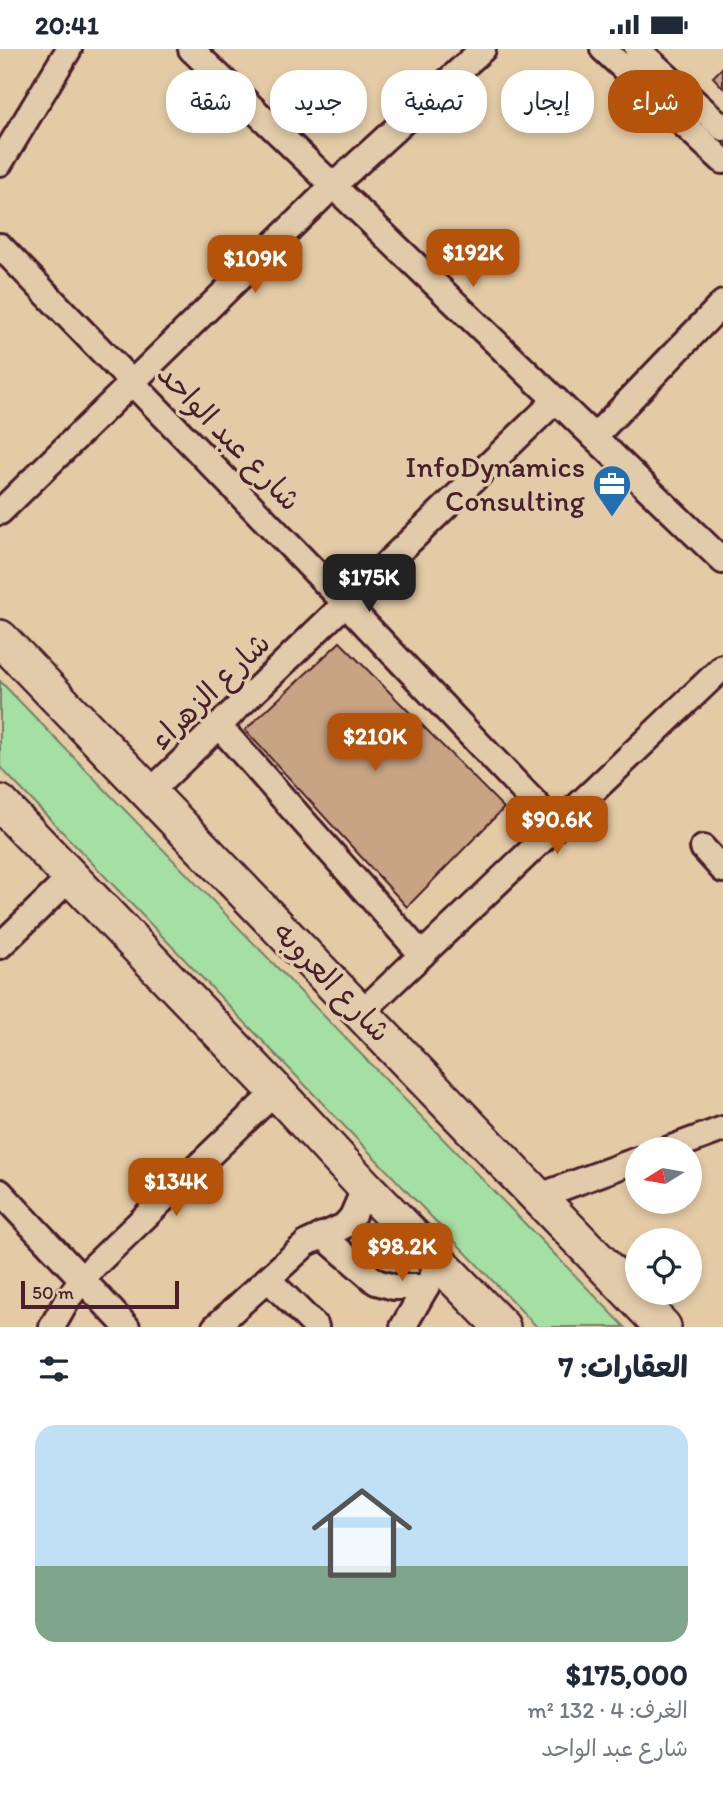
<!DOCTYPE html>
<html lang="ar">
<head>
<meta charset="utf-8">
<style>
	body { margin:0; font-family:Itim,"Playpen Sans Arabic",sans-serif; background:#f6f6f7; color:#1f2937; direction:rtl; height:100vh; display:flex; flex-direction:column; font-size:26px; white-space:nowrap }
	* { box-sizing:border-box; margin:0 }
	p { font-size:23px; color:#747a83 }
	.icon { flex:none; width:38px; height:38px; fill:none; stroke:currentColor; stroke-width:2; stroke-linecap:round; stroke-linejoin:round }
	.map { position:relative; height:1278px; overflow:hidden; direction:ltr }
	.details { display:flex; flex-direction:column; background:#fff; flex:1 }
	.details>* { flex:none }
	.guide { position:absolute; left:21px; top:21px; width:682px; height:63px; direction:rtl; display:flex; gap:14px }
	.needle { width:46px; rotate:259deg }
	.tools { position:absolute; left:625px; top:1088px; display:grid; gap:14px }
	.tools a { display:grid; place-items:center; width:77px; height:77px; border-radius:50%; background:#fff; box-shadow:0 4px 10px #0003; font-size:35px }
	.scale { position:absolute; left:21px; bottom:18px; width:158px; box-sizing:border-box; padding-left:7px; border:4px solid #4a1f2b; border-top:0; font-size:19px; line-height:24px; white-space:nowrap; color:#4a1f2b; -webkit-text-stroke:5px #e1cbaa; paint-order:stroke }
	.price { position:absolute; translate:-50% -60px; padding:0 16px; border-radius:14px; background:#b45309; color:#fff; font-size:23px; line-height:46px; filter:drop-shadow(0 2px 4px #0008) }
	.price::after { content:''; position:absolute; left:50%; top:42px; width:21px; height:16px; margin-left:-10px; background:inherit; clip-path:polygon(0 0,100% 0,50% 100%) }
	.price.active { background:#222; color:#fff }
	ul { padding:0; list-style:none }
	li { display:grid; align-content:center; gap:14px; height:371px; padding:0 35px }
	li span { display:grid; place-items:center; height:217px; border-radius:21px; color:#555 }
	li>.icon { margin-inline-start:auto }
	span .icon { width:126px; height:126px; fill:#fffc; stroke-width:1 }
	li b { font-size:30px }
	h2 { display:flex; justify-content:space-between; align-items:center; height:84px; padding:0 35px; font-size:30px }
	.pill { padding:0 24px; border-radius:28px; background:#fff; box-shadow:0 4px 10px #0003; font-size:24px; line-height:63px }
	.pill.active { background:#b45309; color:#fff }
	.status { display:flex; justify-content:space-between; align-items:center; height:49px; padding:0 35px; background:#fff; direction:ltr }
	.status svg { height:19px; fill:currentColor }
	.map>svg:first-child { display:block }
	.green { fill:#a4dfa4; stroke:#777f68; stroke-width:2 }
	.building { fill:#c8a484; stroke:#4a1f2b; stroke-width:2 }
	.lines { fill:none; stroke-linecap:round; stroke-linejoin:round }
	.minor-casing { stroke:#4a1f2b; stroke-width:30 }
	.highway-casing { stroke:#4a1f2b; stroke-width:40 }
	.minor { stroke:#e1cbaa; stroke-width:24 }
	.highway { stroke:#e1cbaa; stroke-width:35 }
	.labels { text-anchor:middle; stroke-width:7; stroke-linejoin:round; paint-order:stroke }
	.street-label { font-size:30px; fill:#4a1f2b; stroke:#e1cbaa }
	.poi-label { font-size:30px; fill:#4a1f2b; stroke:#e1cbaa; text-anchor:end }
</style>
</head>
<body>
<div class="status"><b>20:41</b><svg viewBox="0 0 49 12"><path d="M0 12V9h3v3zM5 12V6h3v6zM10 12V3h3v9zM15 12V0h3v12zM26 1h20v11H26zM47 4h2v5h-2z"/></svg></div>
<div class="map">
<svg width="723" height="1278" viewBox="0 0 723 1278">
	<rect width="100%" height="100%" fill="#e4cba6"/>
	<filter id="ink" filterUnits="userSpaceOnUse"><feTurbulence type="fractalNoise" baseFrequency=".0143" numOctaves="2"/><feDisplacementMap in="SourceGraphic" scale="14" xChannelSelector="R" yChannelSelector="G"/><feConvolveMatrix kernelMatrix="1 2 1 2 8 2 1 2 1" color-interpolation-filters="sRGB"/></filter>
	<g filter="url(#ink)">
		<path class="green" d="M0,632L625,1278H537L0,718Z"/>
		<g class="building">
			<path d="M723,18V39L713,28Z"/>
			<path d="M340,593L504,759L407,858L245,681Z"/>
		</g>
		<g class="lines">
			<g class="minor-casing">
				<g id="minor">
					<path d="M191,0L723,512"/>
					<path d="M603,0L723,112"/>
					<path d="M637,0L723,79"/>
					<path d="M0,114L69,0"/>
					<path d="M0,197L346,555L556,776"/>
					<path d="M594,388L723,254"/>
					<path d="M0,463L333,137L483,0"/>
					<path d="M219,677L422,906"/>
					<path d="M149,744L556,351"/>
					<path d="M703,799L723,821"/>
					<path d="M0,897L71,828"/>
					<path d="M361,964L723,618"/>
					<path d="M666,1101L723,1080"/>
					<path d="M0,1143L127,1278"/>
					<path d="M537,1148L637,1111"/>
					<path d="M322,1186L376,1233L394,1238H426"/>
					<path d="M268,1230L316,1278"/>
					<path d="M52,1278L69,1248L94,1217L276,1042"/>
					<path d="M215,1278L307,1194L344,1177L352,1168L365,1138"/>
					<path d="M403,1278L433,1226"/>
				</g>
			</g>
			<g class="highway-casing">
				<g id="highway">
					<path d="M0,589L663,1278"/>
					<path d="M0,754L276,1042L365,1138L502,1278"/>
				</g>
			</g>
			<use href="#minor" class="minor"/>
			<use href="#highway" class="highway"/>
		</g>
	</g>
	<defs>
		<g id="office-pin" transform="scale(2.0125)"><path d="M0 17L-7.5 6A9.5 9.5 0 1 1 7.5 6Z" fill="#1f6fb2" stroke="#e1cbaa"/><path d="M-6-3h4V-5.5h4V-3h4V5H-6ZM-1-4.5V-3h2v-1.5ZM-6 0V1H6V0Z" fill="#fff"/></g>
	</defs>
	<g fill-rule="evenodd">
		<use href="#office-pin" x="612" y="435"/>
	</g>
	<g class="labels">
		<g class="street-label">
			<text transform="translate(229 388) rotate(46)" y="10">شارع عبد الواحد</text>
			<text transform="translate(210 642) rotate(-44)" y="10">شارع الزهراء</text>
			<text transform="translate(332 933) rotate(46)" y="10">شارع العروبه</text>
		</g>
		<g class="poi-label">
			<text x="585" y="428">InfoDynamics<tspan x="585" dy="34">Consulting</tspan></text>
		</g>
	</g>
</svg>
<div class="tools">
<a><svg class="needle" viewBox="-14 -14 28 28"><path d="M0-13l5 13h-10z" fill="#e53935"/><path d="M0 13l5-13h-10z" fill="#747a83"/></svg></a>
<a><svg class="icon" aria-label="locate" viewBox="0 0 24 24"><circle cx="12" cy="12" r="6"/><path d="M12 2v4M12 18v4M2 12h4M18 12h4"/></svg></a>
</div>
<div class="scale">50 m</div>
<b class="price" style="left:473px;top:240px">$192K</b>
<b class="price" style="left:255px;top:246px">$109K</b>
<b class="price active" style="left:369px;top:565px">$175K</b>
<b class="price" style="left:375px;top:724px">$210K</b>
<b class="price" style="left:557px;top:807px">$90.6K</b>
<b class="price" style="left:176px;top:1169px">$134K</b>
<b class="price" style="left:402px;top:1234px">$98.2K</b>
<div class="guide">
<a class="pill active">شراء</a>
<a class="pill">إيجار</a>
<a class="pill">تصفية</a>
<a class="pill">جديد</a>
<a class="pill">شقة</a>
</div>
</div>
<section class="details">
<h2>العقارات: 7<svg class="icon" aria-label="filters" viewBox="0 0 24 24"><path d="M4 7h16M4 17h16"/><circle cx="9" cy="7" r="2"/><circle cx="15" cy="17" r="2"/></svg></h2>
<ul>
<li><span style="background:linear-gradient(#bfe0f5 65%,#7fa58c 0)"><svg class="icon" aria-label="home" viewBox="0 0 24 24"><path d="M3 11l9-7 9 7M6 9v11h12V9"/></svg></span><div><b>$175,000</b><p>الغرف: 4 · 132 m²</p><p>شارع عبد الواحد</p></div></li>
</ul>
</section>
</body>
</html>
